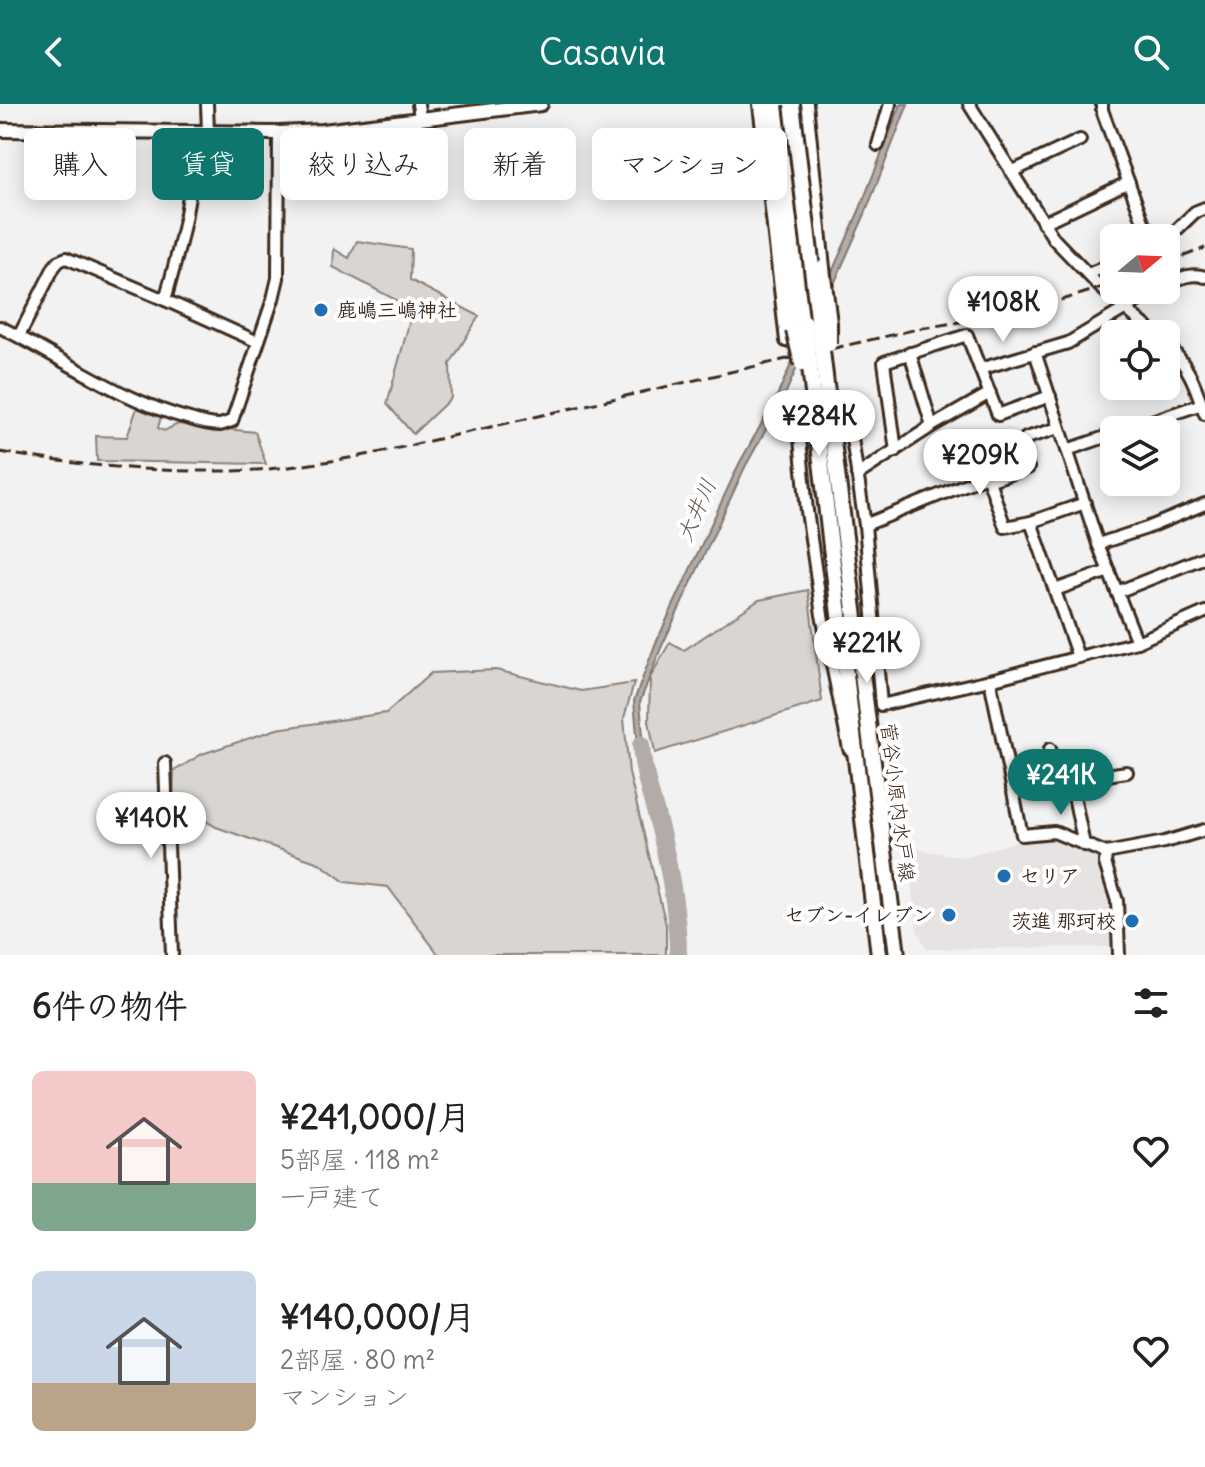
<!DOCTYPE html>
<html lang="ja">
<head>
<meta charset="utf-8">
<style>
	body { margin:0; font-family:Delius,"Klee One",sans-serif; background:#f6f6f6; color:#222; height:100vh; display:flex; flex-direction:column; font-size:30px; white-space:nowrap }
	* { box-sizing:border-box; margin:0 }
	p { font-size:26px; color:#767676 }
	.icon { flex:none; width:44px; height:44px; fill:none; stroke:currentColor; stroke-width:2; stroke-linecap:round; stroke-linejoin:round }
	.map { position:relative; height:851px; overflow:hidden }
	.drawer { display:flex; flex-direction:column; background:#fff; flex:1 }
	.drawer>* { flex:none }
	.guide { position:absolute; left:24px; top:24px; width:800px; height:72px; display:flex; gap:16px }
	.needle { width:52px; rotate:71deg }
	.buttons { position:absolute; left:1100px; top:120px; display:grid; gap:16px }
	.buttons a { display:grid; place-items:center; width:80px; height:80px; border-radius:12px; background:#fff; box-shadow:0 4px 20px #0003; font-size:40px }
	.price { position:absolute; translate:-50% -68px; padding:0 18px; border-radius:28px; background:#fff; color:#222; font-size:26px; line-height:52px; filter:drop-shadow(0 2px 4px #0008) }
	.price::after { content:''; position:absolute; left:50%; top:48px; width:24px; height:18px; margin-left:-12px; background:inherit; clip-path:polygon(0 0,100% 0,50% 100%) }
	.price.selected { background:#0f766e; color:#fff }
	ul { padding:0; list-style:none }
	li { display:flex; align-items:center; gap:24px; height:200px; padding:0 32px }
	li span { display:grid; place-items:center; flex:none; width:224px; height:160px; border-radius:12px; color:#555 }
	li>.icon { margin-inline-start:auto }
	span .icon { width:96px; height:96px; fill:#fffc; stroke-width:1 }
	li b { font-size:34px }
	h2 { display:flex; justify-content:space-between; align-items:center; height:96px; padding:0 32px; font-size:34px }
	.pill { padding:0 28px; border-radius:12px; background:#fff; box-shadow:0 4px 20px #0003; font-size:28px; line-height:72px }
	.pill.selected { background:#0f766e; color:#fff }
	header { display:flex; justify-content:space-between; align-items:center; height:104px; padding:0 32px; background:#0f766e; color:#fff; font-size:36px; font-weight:600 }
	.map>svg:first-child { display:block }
	.built { fill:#e6e3e2 }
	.green { fill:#d8d5d2; stroke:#8a8078; stroke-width:2 }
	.water { fill:#b2aba7; stroke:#827770; stroke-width:2 }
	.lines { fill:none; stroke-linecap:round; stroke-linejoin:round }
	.river { stroke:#b2aba7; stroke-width:18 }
	.minor-casing { stroke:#3b2a1e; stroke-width:16 }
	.tertiary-casing { stroke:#3b2a1e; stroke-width:18 }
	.secondary-casing { stroke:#3b2a1e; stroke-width:20 }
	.minor { stroke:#fff; stroke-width:10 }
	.tertiary { stroke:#fff; stroke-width:12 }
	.secondary { stroke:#fff; stroke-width:14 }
	.rail { stroke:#3b2a1e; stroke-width:3; stroke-dasharray:12 6; stroke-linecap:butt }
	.secondary-bridge-casing { stroke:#3b2a1e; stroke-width:20; stroke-linecap:butt }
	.secondary-bridge { stroke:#fff; stroke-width:14 }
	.poi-dot { fill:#1f6fb2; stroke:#fff; stroke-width:3 }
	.labels { text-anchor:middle; stroke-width:8; stroke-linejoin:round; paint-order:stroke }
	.poi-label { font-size:20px; font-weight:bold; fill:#3b2a1e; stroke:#fff; text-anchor:start }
	.street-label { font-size:20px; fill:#3b2a1e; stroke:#fff }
	.water-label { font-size:22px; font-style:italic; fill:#65574e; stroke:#fff }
</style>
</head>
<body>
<header><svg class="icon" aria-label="back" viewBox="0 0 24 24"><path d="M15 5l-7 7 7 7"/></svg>Casavia<svg class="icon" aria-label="search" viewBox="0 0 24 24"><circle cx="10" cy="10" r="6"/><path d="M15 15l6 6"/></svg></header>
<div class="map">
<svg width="1205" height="851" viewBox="0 0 1205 851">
	<rect width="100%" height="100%" fill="#f3f2f2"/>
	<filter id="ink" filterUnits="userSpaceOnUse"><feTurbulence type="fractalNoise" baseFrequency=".0125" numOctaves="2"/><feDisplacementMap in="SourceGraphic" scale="16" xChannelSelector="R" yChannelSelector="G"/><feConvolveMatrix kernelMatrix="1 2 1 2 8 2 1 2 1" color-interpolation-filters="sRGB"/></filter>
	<g filter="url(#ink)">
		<path class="built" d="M1028,734L1066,737L1098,749L1115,800L1117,843L927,845L917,827L908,744L964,753Z"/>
		<g class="green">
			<path d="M357,137L411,145L410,176L479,212L450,260L451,294L413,330L387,300L413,205L333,163L334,145L349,154Z"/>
			<path d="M137,304L161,313L158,324L164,327L178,320L255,328L266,360L97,357L96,332L127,333Z"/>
			<path d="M808,486L822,597L655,649L649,617L650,574L670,538L684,546L759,496Z"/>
			<path d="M496,566L581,587L634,579L624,614L629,669L666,821V851H439L388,783L345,778L319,759L216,723L173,697L174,667L202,650L277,625L386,609L431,569Z"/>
		</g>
		<path class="water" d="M901,0H908L865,110L783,295L745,363L661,544L640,598L646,664L640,665L634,597L655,541L739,360L777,292L859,107Z"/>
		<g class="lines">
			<path class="river" d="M641,641C643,673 655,702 662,733C671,772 678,811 678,851"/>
			<g class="minor-casing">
				<g id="minor">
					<path d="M207,0L208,28"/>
					<path d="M418,0L420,14"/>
					<path d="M759,0L786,237"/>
					<path d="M969,0L1054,135L1101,184L1155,230"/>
					<path d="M1102,0V6L1114,39L1144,120L1157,134"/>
					<path d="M878,41L890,0"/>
					<path d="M1011,68L1080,36"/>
					<path d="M1043,119L1129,78"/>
					<path d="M1166,136L1195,108L1205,104"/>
					<path d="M1088,170L1114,159"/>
					<path d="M1166,180C1179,175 1191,168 1205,173"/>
					<path d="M165,196C181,140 194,86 194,28"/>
					<path d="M0,223C63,254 121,297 190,315C199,318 211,321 220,321C224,320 228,318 232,317L273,195L278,174L279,29"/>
					<path d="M19,232L54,163L59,157L66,154L165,196L258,238"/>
					<path d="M1166,240C1188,259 1196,283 1205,310"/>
					<path d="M1035,248L1098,440L1137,538"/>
					<path d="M910,249L932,322"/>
					<path d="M980,265L1068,239L1156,186"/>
					<path d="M1125,326L1202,300"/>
					<path d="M1067,346L1114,330"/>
					<path d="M896,347L884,258L967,231L998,311L1050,292"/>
					<path d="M857,371L932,322L990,289"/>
					<path d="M988,374L1005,423L1031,418L1085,399"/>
					<path d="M1031,418L1078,553"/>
					<path d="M865,421L984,373L994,375L1028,364L1022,340L1026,334L1059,324"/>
					<path d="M1098,440L1147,424L1205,400"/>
					<path d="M1055,486L1109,467"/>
					<path d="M1117,488L1205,453"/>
					<path d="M990,576L1022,731L1054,728L1106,749L1165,738L1205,726"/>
					<path d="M849,645L822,511L807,407L797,304L847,301L865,421L881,601L990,576L1137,538L1205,508"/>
					<path d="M1050,645L1057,678"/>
					<path d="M165,659L172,851"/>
					<path d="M1071,677L1084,741"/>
					<path d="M1012,685L1127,668"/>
					<path d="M1106,749L1105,759L1117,797L1119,851"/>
				</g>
			</g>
			<g class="tertiary-casing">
				<path id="tertiary" d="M0,26L279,29L323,27L541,0"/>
			</g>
			<g class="secondary-casing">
				<g id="secondary">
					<path d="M769,0L786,166L794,226"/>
					<path d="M778,0L805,219"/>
					<path d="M805,0L822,164"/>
					<path d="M830,313L897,851"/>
					<path d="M816,315L879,851"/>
				</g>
			</g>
			<use href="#minor" class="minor"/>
			<use href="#tertiary" class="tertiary"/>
			<use href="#secondary" class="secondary"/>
			<g class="rail">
				<path d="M1166,159L1205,144"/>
				<path d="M0,348C74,361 150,368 225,367C276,367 327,358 377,349L922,224C987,214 1052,202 1114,179"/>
			</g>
			<g class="secondary-bridge-casing">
				<g id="secondary-bridge">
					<path d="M792,0L830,313"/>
					<path d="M822,164L829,219V240"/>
					<path d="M805,219L816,315"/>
					<path d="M794,226L802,260"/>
				</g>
			</g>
			<use href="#secondary-bridge" class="secondary-bridge"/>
		</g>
	</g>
	<g class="poi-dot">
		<circle cx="321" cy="206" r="8"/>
		<circle cx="1004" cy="772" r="8"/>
		<circle cx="949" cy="811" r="8"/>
		<circle cx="1132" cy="817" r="8"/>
	</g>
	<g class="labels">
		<g class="poi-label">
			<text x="337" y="213">鹿嶋三嶋神社</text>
			<text x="1020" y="779">セリア</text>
			<text x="933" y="818" text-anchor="end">セブン-イレブン</text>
			<text x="1116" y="824" text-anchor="end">茨進 那珂校</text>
		</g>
		<g class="street-label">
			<text transform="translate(898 698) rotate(83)" y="7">菅谷小原内水戸線</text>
		</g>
		<g class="water-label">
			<text transform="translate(696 406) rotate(-66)" y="8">大井川</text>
		</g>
	</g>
</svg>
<div class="buttons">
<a><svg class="needle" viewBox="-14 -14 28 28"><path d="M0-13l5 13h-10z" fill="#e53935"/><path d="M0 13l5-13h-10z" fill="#767676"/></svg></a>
<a><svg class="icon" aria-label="locate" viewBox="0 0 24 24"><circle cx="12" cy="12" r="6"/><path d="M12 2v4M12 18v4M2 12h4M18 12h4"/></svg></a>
<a><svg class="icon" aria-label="layers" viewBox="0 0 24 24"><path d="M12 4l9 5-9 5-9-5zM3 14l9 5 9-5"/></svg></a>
</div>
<b class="price" style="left:1003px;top:240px">¥108K</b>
<b class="price" style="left:819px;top:354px">¥284K</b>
<b class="price" style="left:980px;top:393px">¥209K</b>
<b class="price" style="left:867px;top:581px">¥221K</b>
<b class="price selected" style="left:1061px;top:713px">¥241K</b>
<b class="price" style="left:151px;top:756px">¥140K</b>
<div class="guide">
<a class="pill">購入</a>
<a class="pill selected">賃貸</a>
<a class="pill">絞り込み</a>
<a class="pill">新着</a>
<a class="pill">マンション</a>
</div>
</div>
<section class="drawer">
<h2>6件の物件<svg class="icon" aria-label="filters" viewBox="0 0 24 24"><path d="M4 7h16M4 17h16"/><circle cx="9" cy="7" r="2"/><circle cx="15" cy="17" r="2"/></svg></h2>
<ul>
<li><span style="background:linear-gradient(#f6c9c9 70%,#7fa58c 0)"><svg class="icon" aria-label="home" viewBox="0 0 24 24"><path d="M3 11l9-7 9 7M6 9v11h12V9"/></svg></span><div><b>¥241,000/月</b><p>5部屋 · 118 m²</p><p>一戸建て</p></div><svg class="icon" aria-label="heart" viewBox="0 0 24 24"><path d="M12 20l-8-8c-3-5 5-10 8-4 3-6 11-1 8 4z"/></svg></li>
<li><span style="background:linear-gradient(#c9d6e8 70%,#b9a48a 0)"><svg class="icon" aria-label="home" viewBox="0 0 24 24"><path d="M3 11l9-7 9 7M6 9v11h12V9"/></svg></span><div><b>¥140,000/月</b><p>2部屋 · 80 m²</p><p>マンション</p></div><svg class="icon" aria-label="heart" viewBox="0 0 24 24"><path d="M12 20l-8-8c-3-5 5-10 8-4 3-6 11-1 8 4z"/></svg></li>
</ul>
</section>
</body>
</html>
